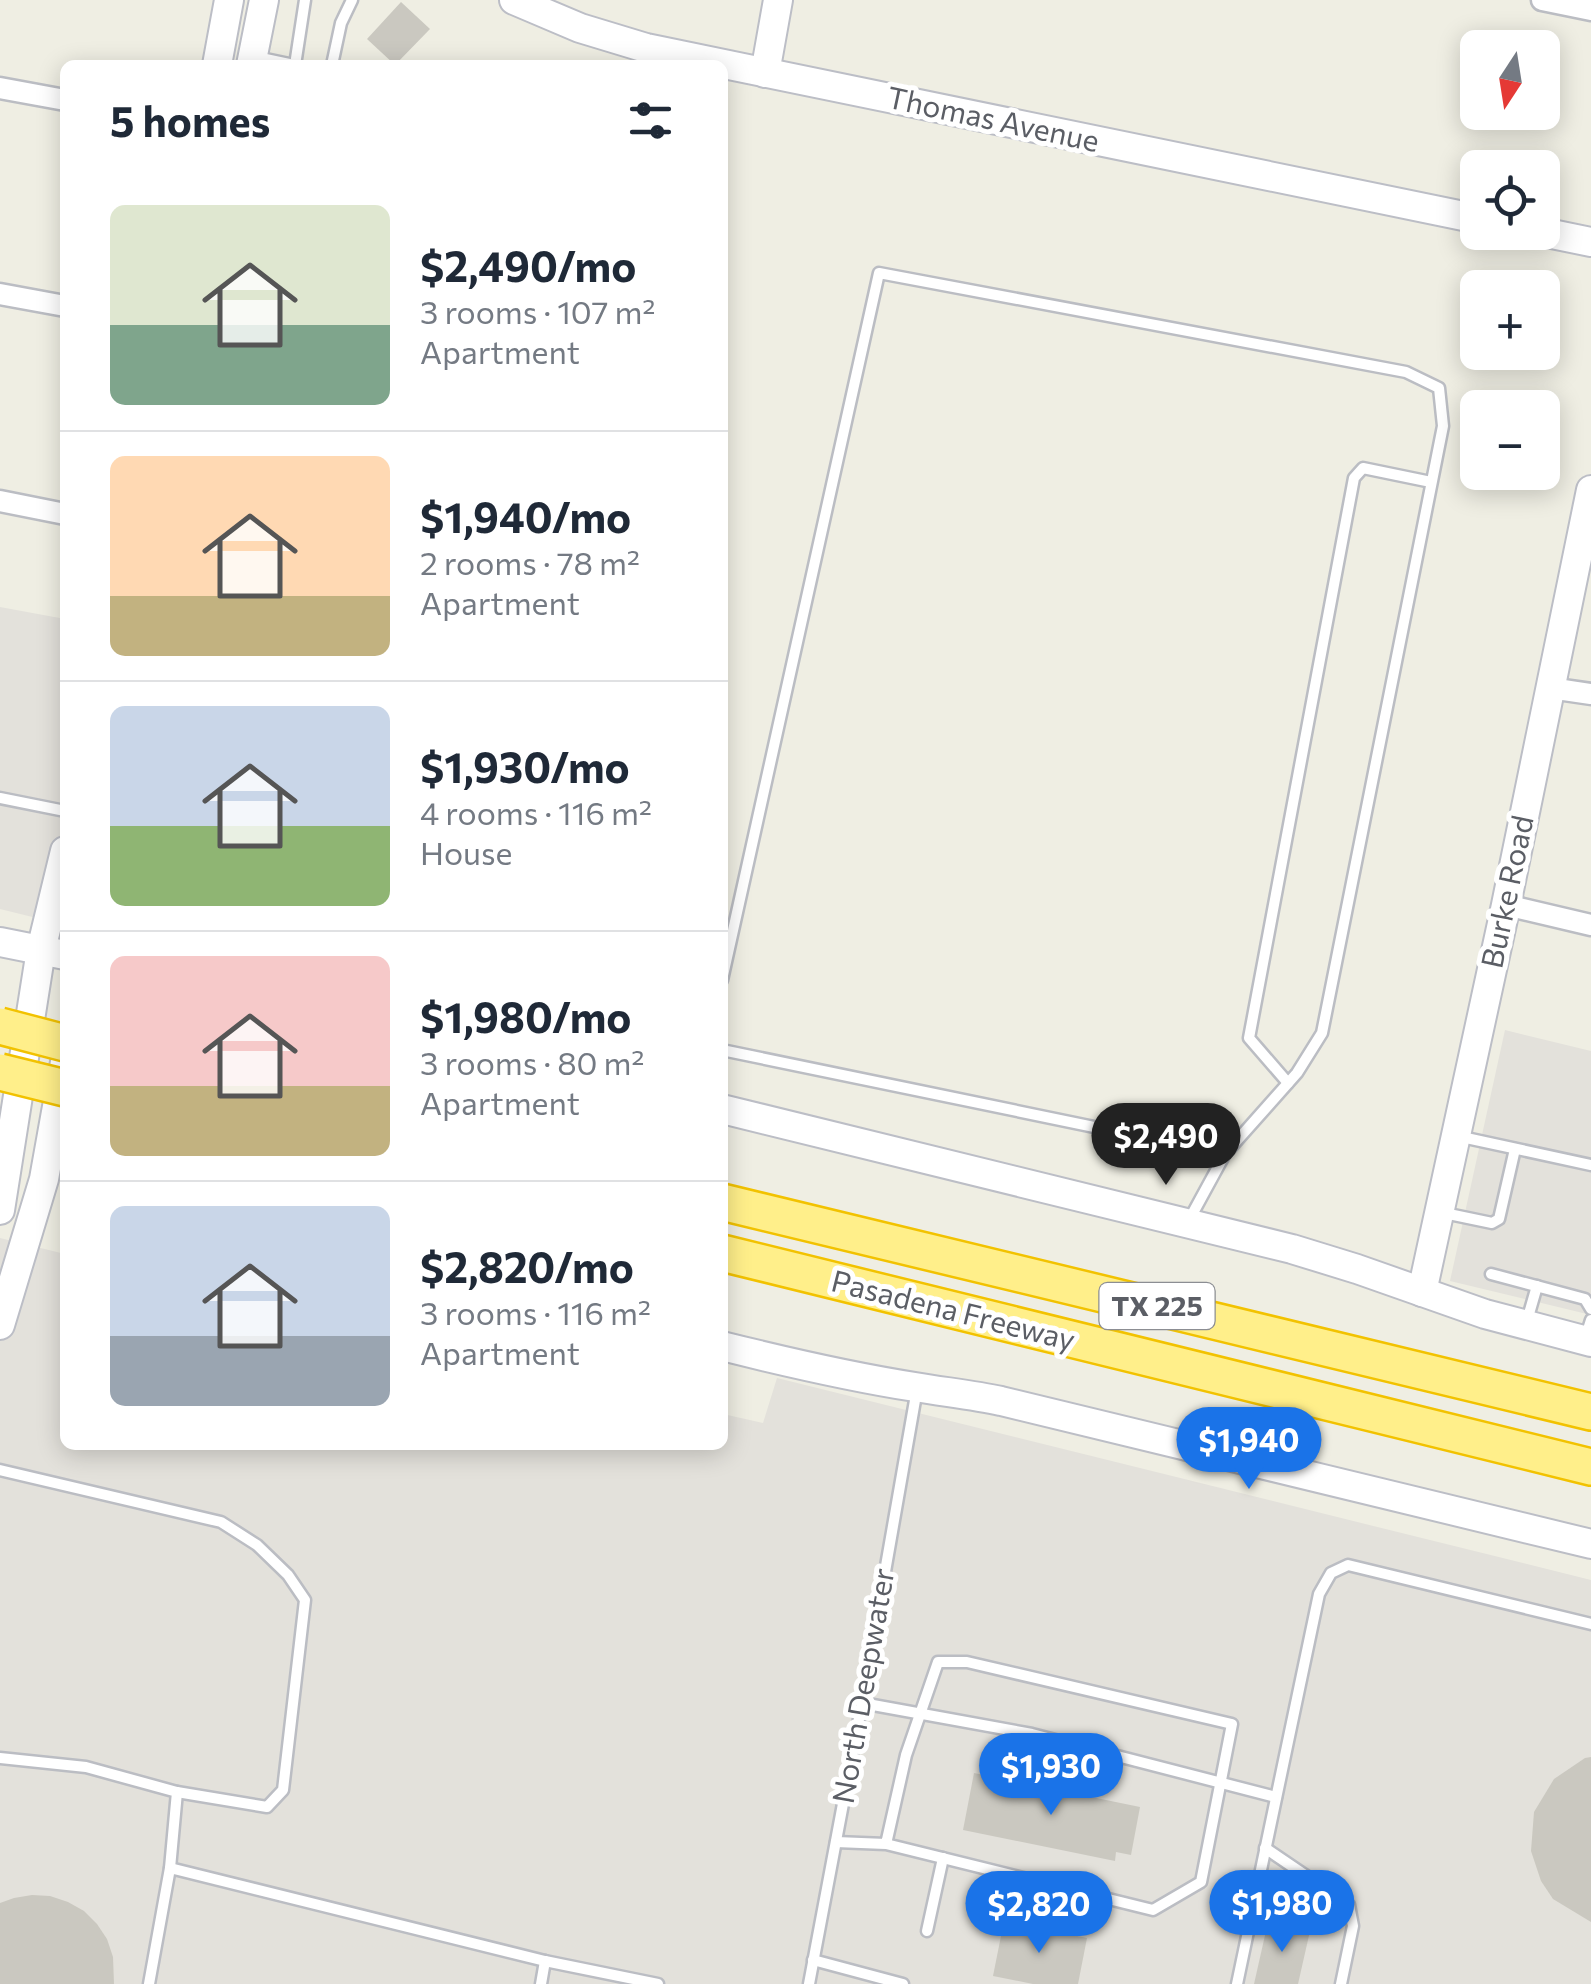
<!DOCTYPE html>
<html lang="en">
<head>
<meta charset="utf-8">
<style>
	body { margin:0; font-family:Commissioner,sans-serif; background:#f2f2f3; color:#1f2937; height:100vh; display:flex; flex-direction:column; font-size:38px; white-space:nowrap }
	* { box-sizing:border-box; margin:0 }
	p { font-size:32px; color:#747a83 }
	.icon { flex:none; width:55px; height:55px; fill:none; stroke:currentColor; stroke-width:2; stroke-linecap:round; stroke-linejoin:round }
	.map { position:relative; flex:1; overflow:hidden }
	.sheet { position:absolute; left:60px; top:60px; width:668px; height:1390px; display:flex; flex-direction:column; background:#fff; border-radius:15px; box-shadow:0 5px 25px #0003 }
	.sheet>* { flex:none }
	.needle { width:65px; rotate:192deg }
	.buttons { position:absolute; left:1460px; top:30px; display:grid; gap:20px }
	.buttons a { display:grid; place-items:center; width:100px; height:100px; border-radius:15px; background:#fff; box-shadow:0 5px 25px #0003; font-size:50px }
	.price { position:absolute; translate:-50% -85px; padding:0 22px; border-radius:35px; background:#1a73e8; color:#fff; font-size:32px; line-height:65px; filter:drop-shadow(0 2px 5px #0008) }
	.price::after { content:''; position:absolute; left:50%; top:60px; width:30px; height:22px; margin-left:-15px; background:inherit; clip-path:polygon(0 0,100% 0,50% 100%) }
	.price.on { background:#222; color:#fff }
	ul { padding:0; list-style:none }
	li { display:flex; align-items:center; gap:30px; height:250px; padding:0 50px }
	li+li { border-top:2px solid #e0e1e3 }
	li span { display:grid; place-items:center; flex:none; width:280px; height:200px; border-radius:15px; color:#555 }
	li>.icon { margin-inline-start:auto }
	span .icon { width:120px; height:120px; fill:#fffc; stroke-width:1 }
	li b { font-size:42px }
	h2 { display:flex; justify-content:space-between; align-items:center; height:120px; padding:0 50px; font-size:42px }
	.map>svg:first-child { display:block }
	.industrial { fill:#e3e1db }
	.building { fill:#cac8c0 }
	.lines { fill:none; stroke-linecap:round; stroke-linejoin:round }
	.lane-casing { stroke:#bbbdc3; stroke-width:15 }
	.street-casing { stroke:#bbbdc3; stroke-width:25 }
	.secondary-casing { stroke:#bcbec6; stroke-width:32 }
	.highway-casing { stroke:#f2c200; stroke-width:40 }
	.lane { stroke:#fff; stroke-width:10 }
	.street { stroke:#fff; stroke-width:20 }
	.secondary { stroke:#fff; stroke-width:28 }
	.highway { stroke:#ffef8a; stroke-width:35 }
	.highway-bridge-casing { stroke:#f2c200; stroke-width:40; stroke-linecap:butt }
	.highway-bridge { stroke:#ffef8a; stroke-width:35 }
	.labels { text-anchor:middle; stroke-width:10; stroke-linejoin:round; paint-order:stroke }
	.shield { fill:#fff; stroke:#8c8e93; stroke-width:2.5 }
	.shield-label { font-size:28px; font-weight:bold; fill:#5b5e65 }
	.street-label { font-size:30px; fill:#5b5e65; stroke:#fff }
</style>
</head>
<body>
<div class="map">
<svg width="1591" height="1984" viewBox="0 0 1591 1984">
	<rect width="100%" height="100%" fill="#efeee3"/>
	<g class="industrial">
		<path d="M0,607L65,619V925L0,909Z"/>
		<path d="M1505,1030L1591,1051V1315L1450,1281Z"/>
		<path d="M0,1238L65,1254V1445H722L723,1414L763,1423L777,1378L1591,1580V1984H0Z"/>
	</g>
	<g class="building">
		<path d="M401,2L430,29L395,65L367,39Z"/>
		<path d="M1591,1757V1922L1553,1899L1541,1881L1531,1851L1534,1812L1554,1779L1585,1758Z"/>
		<path d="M974,1773L1140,1807L1131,1855L1116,1852L1115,1861L963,1830Z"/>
		<path d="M32,1895L50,1896L68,1902L84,1911L97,1924L107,1939L113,1957L114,1984H0V1903L14,1898Z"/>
		<path d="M1004,1921L1087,1938L1078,1984H1033L993,1976Z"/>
		<path d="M1268,1922L1310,1931L1298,1984H1254Z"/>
	</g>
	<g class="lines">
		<g class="lane-casing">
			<g id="lane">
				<path d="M256,57L294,65"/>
				<path d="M295,65L305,0"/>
				<path d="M332,65L341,23L352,0"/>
				<path d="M0,798L65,811"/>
				<path d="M722,980L879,273L1406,372L1439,388L1443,426L1322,1033L1297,1073L1225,1154L1188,1222"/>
				<path d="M722,1050L1225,1154"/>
				<path d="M1288,1083L1249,1038L1354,478L1363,468L1431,482"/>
				<path d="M1457,1136L1591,1165"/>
				<path d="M1444,1213L1492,1223L1499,1219L1515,1149"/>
				<path d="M1491,1274L1585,1299L1591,1309"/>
				<path d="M1526,1324L1537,1286"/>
				<path d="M1585,1339L1591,1320"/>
				<path d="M0,1470L221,1522L257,1545L288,1575L305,1600L283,1790L267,1807L177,1792"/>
				<path d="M862,1703L1032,1734L1276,1797"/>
				<path d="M0,1758L86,1767L177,1792L170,1868"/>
				<path d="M836,1842L886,1844L1153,1910L1201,1882L1232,1724L967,1662H938L906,1755L886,1844"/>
				<path d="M1265,1848L1349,1905L1353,1926L1341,1984"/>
				<path d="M927,1931L943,1858"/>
				<path d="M813,1960L903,1984"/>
				<path d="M149,1984L170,1868L545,1961L658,1984"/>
				<path d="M541,1984L545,1961"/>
				<path d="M809,1984L862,1703L917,1389"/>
				<path d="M1237,1984L1319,1594L1331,1573L1348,1565L1591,1624"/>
			</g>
		</g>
		<g class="street-casing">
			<g id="street">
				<path d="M1542,0L1591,10"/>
				<path d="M0,88L65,100"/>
				<path d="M0,294L65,306"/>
				<path d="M0,501L65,514"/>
				<path d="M1550,688L1591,694"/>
				<path d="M1506,905L1591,925"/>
			</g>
		</g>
		<g class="secondary-casing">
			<g id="secondary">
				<path d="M514,0L580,28L646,48L1478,219"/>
				<path d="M217,65L229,0"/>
				<path d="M251,65L264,0"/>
				<path d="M765,73L778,0"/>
				<path d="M1542,232L1591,242"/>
				<path d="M0,942L65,955"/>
				<path d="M722,1109L1292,1249L1357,1269L1485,1314L1591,1342"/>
				<path d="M0,1210L41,950L65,851"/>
				<path d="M1422,1292L1506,905L1591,490"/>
				<path d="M0,1325L44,1179L65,1062"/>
				<path d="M722,1346C786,1362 851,1377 915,1387C944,1392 973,1395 1001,1401L1591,1544"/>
			</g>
		</g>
		<g class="highway-casing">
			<g id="highway">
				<path d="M722,1202L1591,1412"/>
				<path d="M722,1253L1591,1467"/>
			</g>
		</g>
		<use href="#lane" class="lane"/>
		<use href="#street" class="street"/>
		<use href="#secondary" class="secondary"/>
		<use href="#highway" class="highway"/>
		<g class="highway-bridge-casing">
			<g id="highway-bridge">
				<path d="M0,1026L65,1043"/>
				<path d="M0,1072L65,1088"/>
			</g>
		</g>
		<use href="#highway-bridge" class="highway-bridge"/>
	</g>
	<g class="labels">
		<rect class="shield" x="1099.5" y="1283" width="115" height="46" rx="8"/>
		<g class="shield-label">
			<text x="1157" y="1316">TX 225</text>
		</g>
		<g class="street-label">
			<text transform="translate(993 120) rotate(12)" y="10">Thomas Avenue</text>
			<text transform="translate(1508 892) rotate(-78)" y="10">Burke Road</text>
			<text transform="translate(953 1311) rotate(14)" y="10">Pasadena Freeway</text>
			<text transform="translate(864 1686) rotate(-80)" y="10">North Deepwater</text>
		</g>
	</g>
</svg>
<div class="buttons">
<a><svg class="needle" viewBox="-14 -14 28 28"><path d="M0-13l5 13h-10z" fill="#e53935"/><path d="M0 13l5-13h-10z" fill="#747a83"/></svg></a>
<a><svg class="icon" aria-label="locate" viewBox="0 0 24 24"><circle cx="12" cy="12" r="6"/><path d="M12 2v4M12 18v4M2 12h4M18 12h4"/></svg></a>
<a>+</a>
<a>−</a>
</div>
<b class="price on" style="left:1166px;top:1188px">$2,490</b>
<b class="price" style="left:1249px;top:1492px">$1,940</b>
<b class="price" style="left:1051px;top:1818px">$1,930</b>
<b class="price" style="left:1282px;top:1955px">$1,980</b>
<b class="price" style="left:1039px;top:1956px">$2,820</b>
<section class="sheet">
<h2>5 homes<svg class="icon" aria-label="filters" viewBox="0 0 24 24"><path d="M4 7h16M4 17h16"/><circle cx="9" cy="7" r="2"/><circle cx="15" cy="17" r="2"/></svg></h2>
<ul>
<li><span style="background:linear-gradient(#dfe7d0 60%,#7fa58c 0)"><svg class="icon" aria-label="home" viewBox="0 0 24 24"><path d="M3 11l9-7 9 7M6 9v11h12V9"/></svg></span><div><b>$2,490/mo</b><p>3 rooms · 107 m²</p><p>Apartment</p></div></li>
<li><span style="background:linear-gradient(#ffd9b3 70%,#c2b280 0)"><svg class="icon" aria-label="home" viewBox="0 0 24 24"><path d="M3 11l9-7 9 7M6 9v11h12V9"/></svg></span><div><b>$1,940/mo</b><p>2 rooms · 78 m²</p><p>Apartment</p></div></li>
<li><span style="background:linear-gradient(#c9d6e8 60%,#8fb573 0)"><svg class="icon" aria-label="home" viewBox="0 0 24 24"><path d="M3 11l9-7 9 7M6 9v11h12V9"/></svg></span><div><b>$1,930/mo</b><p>4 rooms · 116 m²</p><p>House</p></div></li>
<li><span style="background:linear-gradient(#f6c9c9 65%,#c2b280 0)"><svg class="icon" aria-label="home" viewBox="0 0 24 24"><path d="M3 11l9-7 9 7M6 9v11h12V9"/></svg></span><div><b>$1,980/mo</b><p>3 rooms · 80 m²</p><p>Apartment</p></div></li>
<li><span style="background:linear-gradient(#c9d6e8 65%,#9aa5b1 0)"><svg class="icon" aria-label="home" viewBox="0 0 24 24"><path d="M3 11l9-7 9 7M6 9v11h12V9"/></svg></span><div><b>$2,820/mo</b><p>3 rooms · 116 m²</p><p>Apartment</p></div></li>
</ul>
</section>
</div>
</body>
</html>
